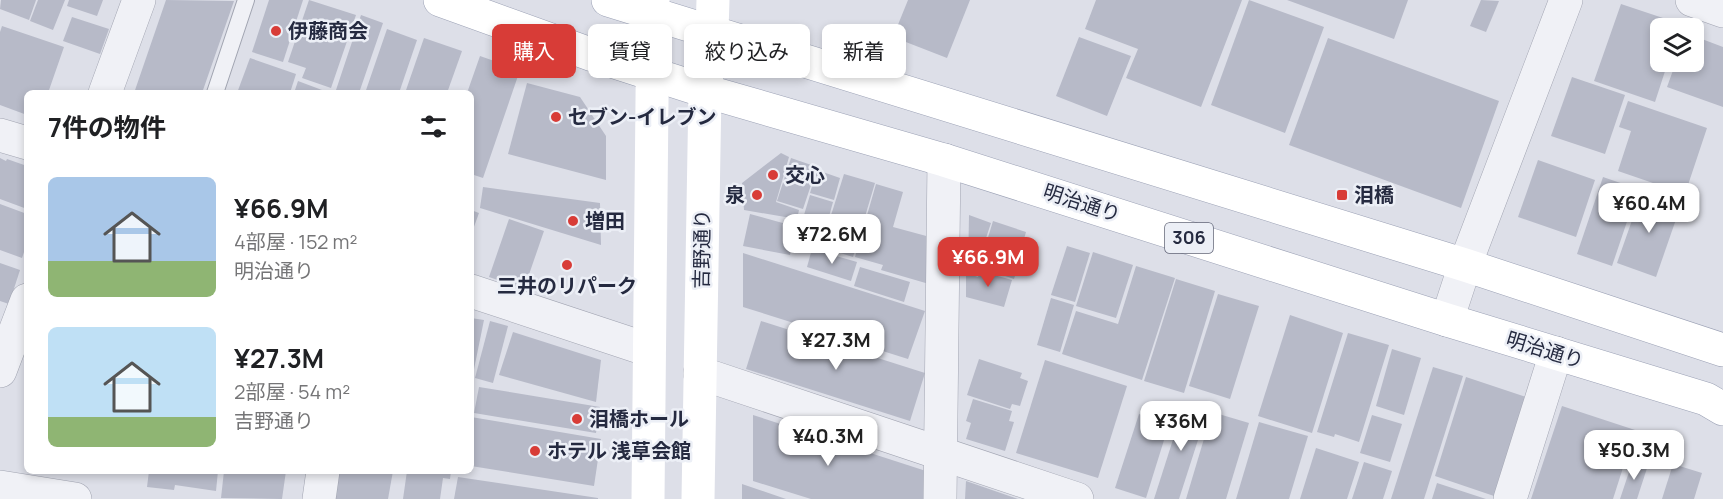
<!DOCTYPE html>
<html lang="ja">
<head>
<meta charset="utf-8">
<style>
	body { margin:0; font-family:Manrope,"Noto Sans JP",sans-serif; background:#f2f2f2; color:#202124; height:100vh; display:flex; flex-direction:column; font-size:22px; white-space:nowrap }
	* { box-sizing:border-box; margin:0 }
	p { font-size:20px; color:#757577 }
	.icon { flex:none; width:33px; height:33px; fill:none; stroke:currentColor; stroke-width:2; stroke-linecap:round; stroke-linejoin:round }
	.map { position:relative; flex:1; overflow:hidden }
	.details { position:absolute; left:24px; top:90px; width:450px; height:384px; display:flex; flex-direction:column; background:#fff; border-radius:9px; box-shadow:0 3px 9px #0003 }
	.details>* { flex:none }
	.guide { position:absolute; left:492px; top:24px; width:570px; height:54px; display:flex; gap:12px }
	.tools { position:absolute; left:1650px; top:18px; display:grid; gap:12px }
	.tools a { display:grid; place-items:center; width:54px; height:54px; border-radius:9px; background:#fff; box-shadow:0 3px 9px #0003; font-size:30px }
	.price { position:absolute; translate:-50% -51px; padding:0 14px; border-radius:12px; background:#fff; color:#222; font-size:20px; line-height:39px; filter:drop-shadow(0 2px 3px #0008) }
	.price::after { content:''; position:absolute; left:50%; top:36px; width:18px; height:14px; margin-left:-9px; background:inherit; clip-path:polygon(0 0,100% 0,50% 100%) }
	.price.selected { background:#d83c37; color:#fff }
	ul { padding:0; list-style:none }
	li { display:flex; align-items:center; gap:18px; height:150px; padding:0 24px }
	li span { display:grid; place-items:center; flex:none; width:168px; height:120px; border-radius:9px; color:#555 }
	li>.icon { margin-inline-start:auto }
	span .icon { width:72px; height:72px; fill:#fffc; stroke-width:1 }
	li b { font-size:26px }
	h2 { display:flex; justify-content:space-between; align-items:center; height:72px; padding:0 24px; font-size:26px }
	.chip { padding:0 21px; border-radius:9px; background:#fff; box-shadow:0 3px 9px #0003; font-size:21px; line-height:54px }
	.chip.selected { background:#d83c37; color:#fff }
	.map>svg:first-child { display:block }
	.building { fill:#b7bac8 }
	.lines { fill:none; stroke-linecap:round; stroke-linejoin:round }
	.service-casing { stroke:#a2a5b2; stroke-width:18 }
	.minor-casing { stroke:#a2a5b2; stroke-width:34 }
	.primary-casing { stroke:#9ba1b5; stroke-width:34 }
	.service { stroke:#f0f1f6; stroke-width:16 }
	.minor { stroke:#f0f1f6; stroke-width:33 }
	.secondary { stroke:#fff; stroke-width:33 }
	.primary { stroke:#fff; stroke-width:33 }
	.poi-dot { fill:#d83c37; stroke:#eceff6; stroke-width:2 }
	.labels { text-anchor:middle; stroke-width:5; stroke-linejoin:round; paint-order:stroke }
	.shield { fill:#eceff6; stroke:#616577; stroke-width:1.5 }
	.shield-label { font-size:18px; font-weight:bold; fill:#252a40 }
	.poi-label { font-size:20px; font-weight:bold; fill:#252a40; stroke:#eceff6; text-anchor:start }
	.street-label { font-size:20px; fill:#252a40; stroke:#eceff6 }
</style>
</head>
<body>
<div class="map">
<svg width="1723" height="499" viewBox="0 0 1723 499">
	<rect width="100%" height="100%" fill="#dddfe8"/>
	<g class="building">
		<path d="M1,0H36L29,20L0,9Z"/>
		<path d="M38,0H65L53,30L30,21Z"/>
		<path d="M69,0H103L97,16L67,6Z"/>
		<path d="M166,0L234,1L202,93H134Z"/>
		<path d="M269,0H303L283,62L252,52Z"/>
		<path d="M309,0L356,15L331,88L302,78L306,68L288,62Z"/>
		<path d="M908,0H970L947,58L893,37Z"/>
		<path d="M1096,0H1242L1201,107L1126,78L1138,49L1085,29Z"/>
		<path d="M1249,0L1324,27L1285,133L1211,105Z"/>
		<path d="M1287,0H1408L1394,39Z"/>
		<path d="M1481,0L1499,1L1486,32L1470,26Z"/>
		<path d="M1621,4L1681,24L1680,28H1660V62H1668L1655,102L1594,81Z"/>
		<path d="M361,15L383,23L359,93H335Z"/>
		<path d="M72,17L109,29L100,54L63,41Z"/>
		<path d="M2,26L64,47L48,93H27V115L0,105V32Z"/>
		<path d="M387,29L417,40L399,93H365Z"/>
		<path d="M1694,36L1723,47V107L1667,87L1676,62H1694Z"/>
		<path d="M1079,37L1131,56L1107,116L1056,96Z"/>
		<path d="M424,38L462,51L447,93H405Z"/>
		<path d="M1328,38L1499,101L1461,208L1289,145Z"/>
		<path d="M480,56L520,70L483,178L471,174V93H467Z"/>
		<path d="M250,58L296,74L290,93H237Z"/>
		<path d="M1572,77L1625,95L1605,154L1551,136Z"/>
		<path d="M298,81L330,93H294Z"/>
		<path d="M527,83L580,97L606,136V180L508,154Z"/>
		<path d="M1628,101L1707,128L1685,194L1618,171L1631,131L1619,127Z"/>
		<path d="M781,153L789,157L776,202L799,210L797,219L744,210L742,183Z"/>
		<path d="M0,158L6,161L7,159L27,166V209L0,199Z"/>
		<path d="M791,158L817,167L803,209L777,201Z"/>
		<path d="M1538,160L1595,180L1576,237L1518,217Z"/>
		<path d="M817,170L840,178L834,200L810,193Z"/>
		<path d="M844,174L875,183L853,257L821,247Z"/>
		<path d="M1603,177L1638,189L1612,266L1577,254Z"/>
		<path d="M876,184L903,192L893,227L930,237L929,284L881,270L883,265L855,257Z"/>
		<path d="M483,187L600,203L601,245L480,208Z"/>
		<path d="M1642,192L1681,205L1656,277L1617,263Z"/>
		<path d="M810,195L833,202L825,231L801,225Z"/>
		<path d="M0,204L27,214V243L22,258L0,250Z"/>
		<path d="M471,210L479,213L471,235Z"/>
		<path d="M750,214L797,227L790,255L743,246Z"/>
		<path d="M969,215L991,223L974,274L968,272Z"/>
		<path d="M509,219L544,231L524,289L489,277Z"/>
		<path d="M993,221L1026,232L1024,239L1026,240L1014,279L979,267Z"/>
		<path d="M1067,246L1090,253L1075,302L1051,295Z"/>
		<path d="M812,249L857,262L851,281L807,267Z"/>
		<path d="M1093,252L1133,265L1116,318L1076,306Z"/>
		<path d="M743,253L925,311L908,359L743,307Z"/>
		<path d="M0,263L20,270L9,304L0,301Z"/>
		<path d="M1136,266L1175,278L1142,380L1062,354L1076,311L1118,324Z"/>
		<path d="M860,267L910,282L904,302L854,286Z"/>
		<path d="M980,271L1012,280L1004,307L966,297V273L978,277Z"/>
		<path d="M1176,279L1215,291L1184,393L1144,381Z"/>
		<path d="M1218,294L1259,306L1230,399L1189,386Z"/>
		<path d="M1051,298L1074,305L1060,352L1037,345Z"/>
		<path d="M1290,315L1343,333L1312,433L1258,416Z"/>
		<path d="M471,318L484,320L472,379L471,378Z"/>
		<path d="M490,321L508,326L493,383L475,378Z"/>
		<path d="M761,321L925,373L910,421L746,369Z"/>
		<path d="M513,332L601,360L596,402L499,375Z"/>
		<path d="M1348,333L1389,345L1359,442L1335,434L1334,437L1317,432Z"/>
		<path d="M1392,349L1421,358L1404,415L1376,406Z"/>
		<path d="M979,359L1022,373L1020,378L1028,381L1020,406L1012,404L1010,409L967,395Z"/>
		<path d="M1045,360L1127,386L1098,478L1016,453Z"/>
		<path d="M1433,367L1463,376L1424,499H1391Z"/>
		<path d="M1466,377L1526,397L1494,496L1435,476Z"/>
		<path d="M479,387L600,407L596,433L474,413Z"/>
		<path d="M973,399L1012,411L1009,421L1014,422L1005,451L966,439L971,423L966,421Z"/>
		<path d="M1185,402L1208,409L1179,499H1154Z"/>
		<path d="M1562,406L1635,430L1613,499H1531Z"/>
		<path d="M1212,412L1249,423L1226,499H1186Z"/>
		<path d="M1139,414L1169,424L1146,498L1115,488Z"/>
		<path d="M753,415L926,471L925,499H811L753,481Z"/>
		<path d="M1372,415L1402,424L1390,462L1360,453Z"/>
		<path d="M471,417L601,439L594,486L471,466Z"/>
		<path d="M1259,422L1308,436L1289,499H1236Z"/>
		<path d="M1316,448L1359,462L1347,499H1300Z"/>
		<path d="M1633,460L1648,465L1637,499H1620Z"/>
		<path d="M1364,462L1392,471L1383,499H1352Z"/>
		<path d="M1673,464L1702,473L1694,499H1662Z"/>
		<path d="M149,471H218L216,491L175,485L174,490L147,487Z"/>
		<path d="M224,471H286L282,499L221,498Z"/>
		<path d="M331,471H393L388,499H327Z"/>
		<path d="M407,471H451L450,479L443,478L440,499H403Z"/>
		<path d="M458,477L598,498V499H454Z"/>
		<path d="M966,481L1018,499H965Z"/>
		<path d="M1437,483L1486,499H1432Z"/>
		<path d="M742,484L786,499H742Z"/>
	</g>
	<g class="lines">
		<g class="service-casing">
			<path id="service" d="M215,93L246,0"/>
		</g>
		<g class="minor-casing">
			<g id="minor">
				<path d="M1692,0L1723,11"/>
				<path d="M105,93L139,0"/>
				<path d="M0,135L27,143"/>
				<path d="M471,291L649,350"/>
				<path d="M1447,320L1465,265L1566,0"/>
				<path d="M0,371L27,300"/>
				<path d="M700,373L1077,499"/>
				<path d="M0,487L75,499"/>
				<path d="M319,499L323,471"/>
				<path d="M940,499L944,160"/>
				<path d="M1510,499L1556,353"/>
			</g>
		</g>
		<g class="primary-casing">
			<g id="primary">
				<path d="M440,0L590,54L705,91L944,160L1447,320L1706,399L1723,409"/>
				<path d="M608,0L1465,265L1723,350"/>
			</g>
		</g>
		<use href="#service" class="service"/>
		<use href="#minor" class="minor"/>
		<g class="secondary">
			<path d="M648,499L653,0"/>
			<path d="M698,499L705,91L712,31L713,0"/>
		</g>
		<use href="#primary" class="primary"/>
	</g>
	<g class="poi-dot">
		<circle cx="276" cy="31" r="6"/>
		<circle cx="556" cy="117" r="6"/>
		<circle cx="773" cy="175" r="6"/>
		<circle cx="757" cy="195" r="6"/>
		<rect x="1336" y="189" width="12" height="12" rx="3"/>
		<circle cx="573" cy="221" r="6"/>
		<circle cx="567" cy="265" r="6"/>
		<circle cx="577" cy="419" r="6"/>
		<circle cx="535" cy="451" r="6"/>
	</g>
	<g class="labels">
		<rect class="shield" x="1165" y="223" width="48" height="30" rx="4.5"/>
		<g class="shield-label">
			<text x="1189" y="244">306</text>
		</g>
		<g class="poi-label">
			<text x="288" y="38">伊藤商会</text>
			<text x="568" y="124">セブン-イレブン</text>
			<text x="785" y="182">交心</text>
			<text x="745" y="202" text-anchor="end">泉</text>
			<text x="1354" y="202">泪橋</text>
			<text x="585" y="228">増田</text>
			<text x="567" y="293" text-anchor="middle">三井のリパーク</text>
			<text x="589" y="426">泪橋ホール</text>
			<text x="547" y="458">ホテル 浅草会館</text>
		</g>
		<g class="street-label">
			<text transform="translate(1082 203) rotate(18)" y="7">明治通り</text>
			<text transform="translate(702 249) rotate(-89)" y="7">吉野通り</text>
			<text transform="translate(1545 350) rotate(17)" y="7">明治通り</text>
		</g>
	</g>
</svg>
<div class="tools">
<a><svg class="icon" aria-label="layers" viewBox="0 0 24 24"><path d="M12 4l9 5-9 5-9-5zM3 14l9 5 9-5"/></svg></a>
</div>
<b class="price" style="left:1649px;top:234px">¥60.4M</b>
<b class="price" style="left:832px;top:265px">¥72.6M</b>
<b class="price selected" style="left:988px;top:288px">¥66.9M</b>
<b class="price" style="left:836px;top:371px">¥27.3M</b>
<b class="price" style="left:1181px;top:452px">¥36M</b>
<b class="price" style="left:828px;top:467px">¥40.3M</b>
<b class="price" style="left:1634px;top:481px">¥50.3M</b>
<div class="guide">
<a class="chip selected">購入</a>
<a class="chip">賃貸</a>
<a class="chip">絞り込み</a>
<a class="chip">新着</a>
</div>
<section class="details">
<h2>7件の物件<svg class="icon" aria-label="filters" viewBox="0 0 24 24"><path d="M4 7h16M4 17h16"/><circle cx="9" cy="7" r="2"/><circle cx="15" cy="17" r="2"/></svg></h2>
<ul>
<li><span style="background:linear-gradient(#a9c7e8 70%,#8fb573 0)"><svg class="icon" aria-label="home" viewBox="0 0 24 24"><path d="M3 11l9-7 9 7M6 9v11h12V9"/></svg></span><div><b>¥66.9M</b><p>4部屋 · 152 m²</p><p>明治通り</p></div></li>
<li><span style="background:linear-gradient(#bfe0f5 75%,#8fb573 0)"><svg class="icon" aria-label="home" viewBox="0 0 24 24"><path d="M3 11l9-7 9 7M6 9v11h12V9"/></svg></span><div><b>¥27.3M</b><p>2部屋 · 54 m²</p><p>吉野通り</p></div></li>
</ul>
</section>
</div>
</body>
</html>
